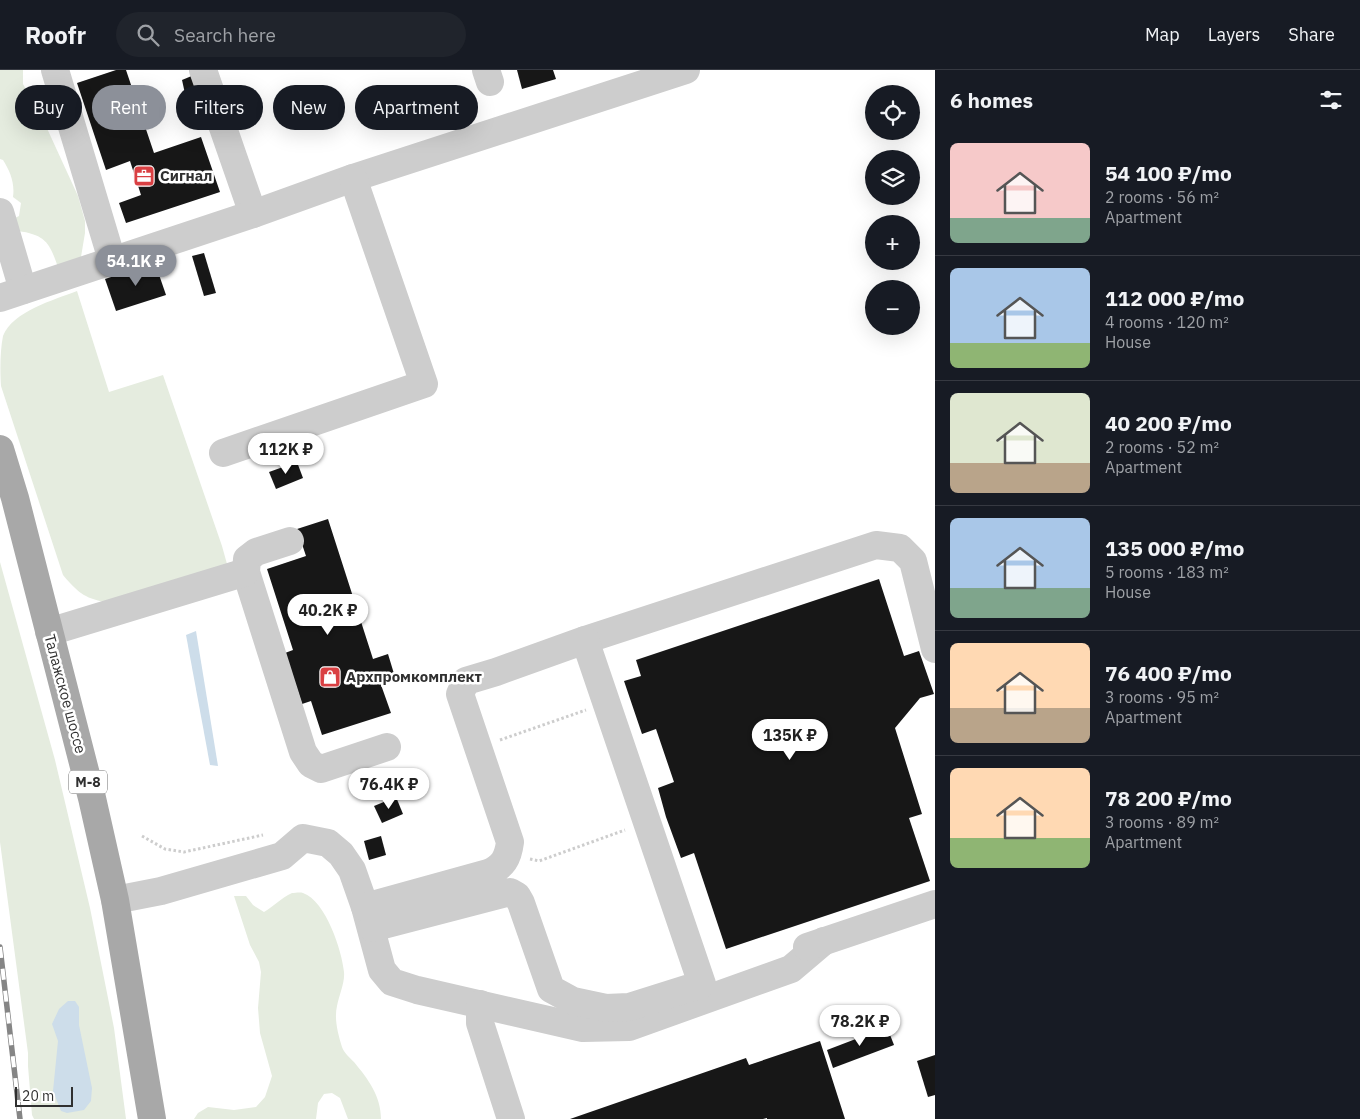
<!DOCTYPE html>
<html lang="en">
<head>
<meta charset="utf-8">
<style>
	body { margin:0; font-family:"IBM Plex Sans",sans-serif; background:#20242c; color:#f1f3f6; height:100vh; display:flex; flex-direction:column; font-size:19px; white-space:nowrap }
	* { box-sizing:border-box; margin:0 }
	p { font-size:16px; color:#9ea1a6 }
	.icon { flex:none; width:28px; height:28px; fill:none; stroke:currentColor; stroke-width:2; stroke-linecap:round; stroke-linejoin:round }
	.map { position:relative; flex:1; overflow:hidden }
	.panel { display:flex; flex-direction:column; background:#171b24; width:425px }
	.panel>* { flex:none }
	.banner { position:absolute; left:15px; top:15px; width:475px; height:45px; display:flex; gap:10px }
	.tools { position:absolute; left:865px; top:15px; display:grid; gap:10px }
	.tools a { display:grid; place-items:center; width:55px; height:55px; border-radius:50%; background:#171b24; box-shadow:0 5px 20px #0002; font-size:25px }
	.scale { position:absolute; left:15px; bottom:12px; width:58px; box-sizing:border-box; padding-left:5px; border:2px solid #303030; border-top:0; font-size:14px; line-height:18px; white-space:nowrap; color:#303030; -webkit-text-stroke:4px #fff; paint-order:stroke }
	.price { position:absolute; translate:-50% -42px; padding:0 11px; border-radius:18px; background:#fff; color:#222; font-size:16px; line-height:32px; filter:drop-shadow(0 1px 2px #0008) }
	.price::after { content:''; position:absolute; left:50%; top:30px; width:15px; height:11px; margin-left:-8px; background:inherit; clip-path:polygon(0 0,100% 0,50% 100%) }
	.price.active { background:#8c9099; color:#fff }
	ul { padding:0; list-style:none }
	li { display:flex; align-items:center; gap:15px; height:125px; padding:0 15px }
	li+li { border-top:1px solid #363941 }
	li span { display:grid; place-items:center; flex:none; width:140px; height:100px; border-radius:8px; color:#555 }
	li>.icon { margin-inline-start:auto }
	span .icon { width:60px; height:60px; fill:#fffc; stroke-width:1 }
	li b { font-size:21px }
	h2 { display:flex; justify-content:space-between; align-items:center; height:60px; padding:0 15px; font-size:21px }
	.tag { padding:0 18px; border-radius:22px; background:#171b24; box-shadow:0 5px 20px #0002; font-size:18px; line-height:45px }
	.tag.active { background:#8c9099; color:#fff }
	header { display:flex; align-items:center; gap:30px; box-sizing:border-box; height:70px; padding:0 25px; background:#171b24; border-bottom:1px solid #363941 }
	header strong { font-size:24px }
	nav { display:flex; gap:28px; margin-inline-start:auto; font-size:18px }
	.search { width:350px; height:45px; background:#20242c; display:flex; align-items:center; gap:12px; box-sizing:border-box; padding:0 18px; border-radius:28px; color:#9ea1a6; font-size:19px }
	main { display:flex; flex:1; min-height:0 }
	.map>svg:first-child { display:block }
	.green { fill:#e5ecdf }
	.water { fill:#cdddea }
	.building { fill:#171717 }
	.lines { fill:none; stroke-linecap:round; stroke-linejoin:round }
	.path { stroke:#cdcdcd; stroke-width:3; stroke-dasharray:2.5 2.5; stroke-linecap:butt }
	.minor { stroke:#cdcdcd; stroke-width:28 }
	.major { stroke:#a8a8a8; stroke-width:28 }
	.rail-casing { stroke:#858585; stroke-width:5.5 }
	.rail { stroke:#fff; stroke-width:4; stroke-dasharray:11; stroke-linecap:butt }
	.labels { text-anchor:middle; stroke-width:5; stroke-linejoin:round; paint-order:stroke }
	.shield { fill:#fff; stroke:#6e6e6e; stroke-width:1 }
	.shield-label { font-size:14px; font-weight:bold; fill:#303030 }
	.poi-label { font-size:15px; font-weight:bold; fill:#303030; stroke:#fff; text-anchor:start }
	.street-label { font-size:15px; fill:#303030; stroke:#fff }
</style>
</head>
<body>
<header>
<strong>Roofr</strong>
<div class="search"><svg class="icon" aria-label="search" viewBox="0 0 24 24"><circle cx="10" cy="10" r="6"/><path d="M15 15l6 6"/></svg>Search here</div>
<nav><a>Map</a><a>Layers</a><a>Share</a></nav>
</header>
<main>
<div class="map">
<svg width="935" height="1049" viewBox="0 0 935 1049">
	<rect width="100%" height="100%" fill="#fff"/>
	<g class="green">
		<path d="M0,0H23V14L45,54L78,126L85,151V163L80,193L59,200C50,175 48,165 18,161L11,150L19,146L21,133L13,127C15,113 10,101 3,90L0,89Z"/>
		<path d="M77,221L109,322L163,305L222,476L227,494L110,533C86,529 79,524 63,505L1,316C0,301 0,281 3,266C13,241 54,230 77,221Z"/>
		<path d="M0,492L55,690L90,838L114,958L126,1049H34L32,1045L28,996V983L0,772Z"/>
		<path d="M292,823C295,823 300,822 303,823C326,831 342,881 344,902C345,913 339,925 337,936C334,949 338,964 342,977C344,983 350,988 354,992C368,1009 381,1026 381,1049H348L340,1028L332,1023L324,1024L318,1033L316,1049H194L198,1043L208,1037L234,1040L256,1037L265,1027L272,1006L260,963L258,938L261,902L259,892L250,875L234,826H246L253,835L264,842C274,836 281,828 292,823Z"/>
	</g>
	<g class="water">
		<path d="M196,561L218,696L210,695L186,565Z"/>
		<path d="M68,931H75L79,937V955L92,1018L91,1031L84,1040L67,1043L61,1041L53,1021L58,971L52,954L59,939Z"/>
	</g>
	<g class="building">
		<path d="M116,0H126L154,83L201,67L220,122L126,153L119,133L141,125L130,91L106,100L77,13Z"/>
		<path d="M517,0H553L556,9L522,19Z"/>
		<path d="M194,5L200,24L186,28L182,10Z"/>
		<path d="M204,183L216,223L204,226L192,186Z"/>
		<path d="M155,193L166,225L116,241L105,209Z"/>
		<path d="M297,392L303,408L276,419L269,402Z"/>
		<path d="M328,449L373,589L388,584L395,607L380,612L391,643L322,665L311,631L302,634L285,583L293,580L267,499L306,486L297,459Z"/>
		<path d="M879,509L904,586L919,581L934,624L920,628L895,658L922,744L909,748L930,811L726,879L694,783L681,788L666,747L658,718L674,712L656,659L642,664L624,611L641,606L636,590Z"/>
		<path d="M396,727L403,744L382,753L374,736Z"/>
		<path d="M381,766L386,785L369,790L364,771Z"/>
		<path d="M887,957L894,975L833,998L827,980Z"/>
		<path d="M820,971L845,1049H767V1048L763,1049H570L746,988L749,995Z"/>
		<path d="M935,985V1025L928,1027L917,991Z"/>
	</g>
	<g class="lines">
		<g class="path">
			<path d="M500,670L586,640"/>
			<path d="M142,766L165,779L184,782L263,765"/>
			<path d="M530,789L539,791L625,760"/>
		</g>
		<g class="minor">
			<path d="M55,0L112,190"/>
			<path d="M203,0L253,144"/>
			<path d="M486,0L490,12"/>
			<path d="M0,142L23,220"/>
			<path d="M0,228L253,144L353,108L686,0"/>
			<path d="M223,383L424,314L353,108"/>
			<path d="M290,471L256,482L247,489L246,502L303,682L311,694L321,699L387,677"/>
			<path d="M49,562L246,502"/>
			<path d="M585,570L876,475L900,478L913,491L935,579"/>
			<path d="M115,830L161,821L282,786L303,768L328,773L341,784L352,800L365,837L382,900L392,912L417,920L583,958L629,957L791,899L824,871"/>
			<path d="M365,837L488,803C503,797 508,788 510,772L460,624L466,611L496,602L585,570L702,914L629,937L606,938L573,931L551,919L521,833L517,826L510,822L372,858"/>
			<path d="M807,877L935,834"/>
			<path d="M480,934V953L511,1049"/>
		</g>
		<path class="major" d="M0,379L15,428L92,728L115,830L152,1049"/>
		<g class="rail-casing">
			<path id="rail" d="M0,877L20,1049"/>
		</g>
		<use href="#rail" class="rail"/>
	</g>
	<defs>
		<g id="office-square" transform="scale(1.125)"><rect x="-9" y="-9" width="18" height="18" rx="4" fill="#d94043" stroke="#fff"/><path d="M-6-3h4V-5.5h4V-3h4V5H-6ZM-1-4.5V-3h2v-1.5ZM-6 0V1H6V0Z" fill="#fff"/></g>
		<g id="shop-square" transform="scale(1.125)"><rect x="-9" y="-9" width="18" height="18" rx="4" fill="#d94043" stroke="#fff"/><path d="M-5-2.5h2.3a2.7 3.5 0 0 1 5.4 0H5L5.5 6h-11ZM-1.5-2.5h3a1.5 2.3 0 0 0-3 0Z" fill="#fff"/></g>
	</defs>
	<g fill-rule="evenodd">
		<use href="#office-square" x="144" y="106"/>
		<use href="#shop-square" x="330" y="607"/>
	</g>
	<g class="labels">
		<rect class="shield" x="69" y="700.5" width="38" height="23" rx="4"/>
		<g class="shield-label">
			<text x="88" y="717">М-8</text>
		</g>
		<g class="poi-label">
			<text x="160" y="111">Сигнал</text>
			<text x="346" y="612">Архпромкомплект</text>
		</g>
		<g class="street-label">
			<text transform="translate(65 624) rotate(75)" y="5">Талажское шоссе</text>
		</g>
	</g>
</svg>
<div class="tools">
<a><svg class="icon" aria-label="locate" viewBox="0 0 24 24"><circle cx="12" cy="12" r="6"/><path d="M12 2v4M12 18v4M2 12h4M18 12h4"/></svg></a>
<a><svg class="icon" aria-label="layers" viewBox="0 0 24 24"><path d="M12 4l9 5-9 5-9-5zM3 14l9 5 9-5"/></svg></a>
<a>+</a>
<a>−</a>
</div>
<div class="scale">20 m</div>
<b class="price active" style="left:136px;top:217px">54.1K ₽</b>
<b class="price" style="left:286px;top:405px">112K ₽</b>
<b class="price" style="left:328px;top:566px">40.2K ₽</b>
<b class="price" style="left:790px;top:691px">135K ₽</b>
<b class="price" style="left:389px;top:740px">76.4K ₽</b>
<b class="price" style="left:860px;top:977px">78.2K ₽</b>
<div class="banner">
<a class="tag">Buy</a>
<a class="tag active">Rent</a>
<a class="tag">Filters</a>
<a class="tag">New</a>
<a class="tag">Apartment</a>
</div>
</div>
<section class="panel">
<h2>6 homes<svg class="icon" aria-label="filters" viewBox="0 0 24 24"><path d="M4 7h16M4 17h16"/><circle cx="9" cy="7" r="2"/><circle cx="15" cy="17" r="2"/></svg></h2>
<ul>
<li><span style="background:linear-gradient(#f6c9c9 75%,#7fa58c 0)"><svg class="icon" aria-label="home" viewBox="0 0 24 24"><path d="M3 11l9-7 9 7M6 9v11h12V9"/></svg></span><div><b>54 100 ₽/mo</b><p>2 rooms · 56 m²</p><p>Apartment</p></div></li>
<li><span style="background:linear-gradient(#a9c7e8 75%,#8fb573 0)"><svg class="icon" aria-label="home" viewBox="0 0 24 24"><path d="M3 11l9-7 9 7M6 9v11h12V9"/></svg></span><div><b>112 000 ₽/mo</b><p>4 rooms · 120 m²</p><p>House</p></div></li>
<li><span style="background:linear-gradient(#dfe7d0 70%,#b9a48a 0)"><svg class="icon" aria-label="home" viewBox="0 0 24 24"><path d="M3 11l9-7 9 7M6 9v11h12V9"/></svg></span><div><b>40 200 ₽/mo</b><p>2 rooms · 52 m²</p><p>Apartment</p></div></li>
<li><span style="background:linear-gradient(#a9c7e8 70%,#7fa58c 0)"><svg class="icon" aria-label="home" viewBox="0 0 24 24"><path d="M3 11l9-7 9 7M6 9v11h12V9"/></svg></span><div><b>135 000 ₽/mo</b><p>5 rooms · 183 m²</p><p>House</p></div></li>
<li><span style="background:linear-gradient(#ffd9b3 65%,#b9a48a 0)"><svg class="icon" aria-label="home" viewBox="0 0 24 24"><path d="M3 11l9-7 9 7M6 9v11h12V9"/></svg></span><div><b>76 400 ₽/mo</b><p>3 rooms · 95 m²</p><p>Apartment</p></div></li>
<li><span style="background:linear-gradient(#ffd9b3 70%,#8fb573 0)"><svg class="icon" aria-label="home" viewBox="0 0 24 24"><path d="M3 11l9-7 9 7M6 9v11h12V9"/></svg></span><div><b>78 200 ₽/mo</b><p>3 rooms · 89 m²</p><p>Apartment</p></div></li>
</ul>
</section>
</main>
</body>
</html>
